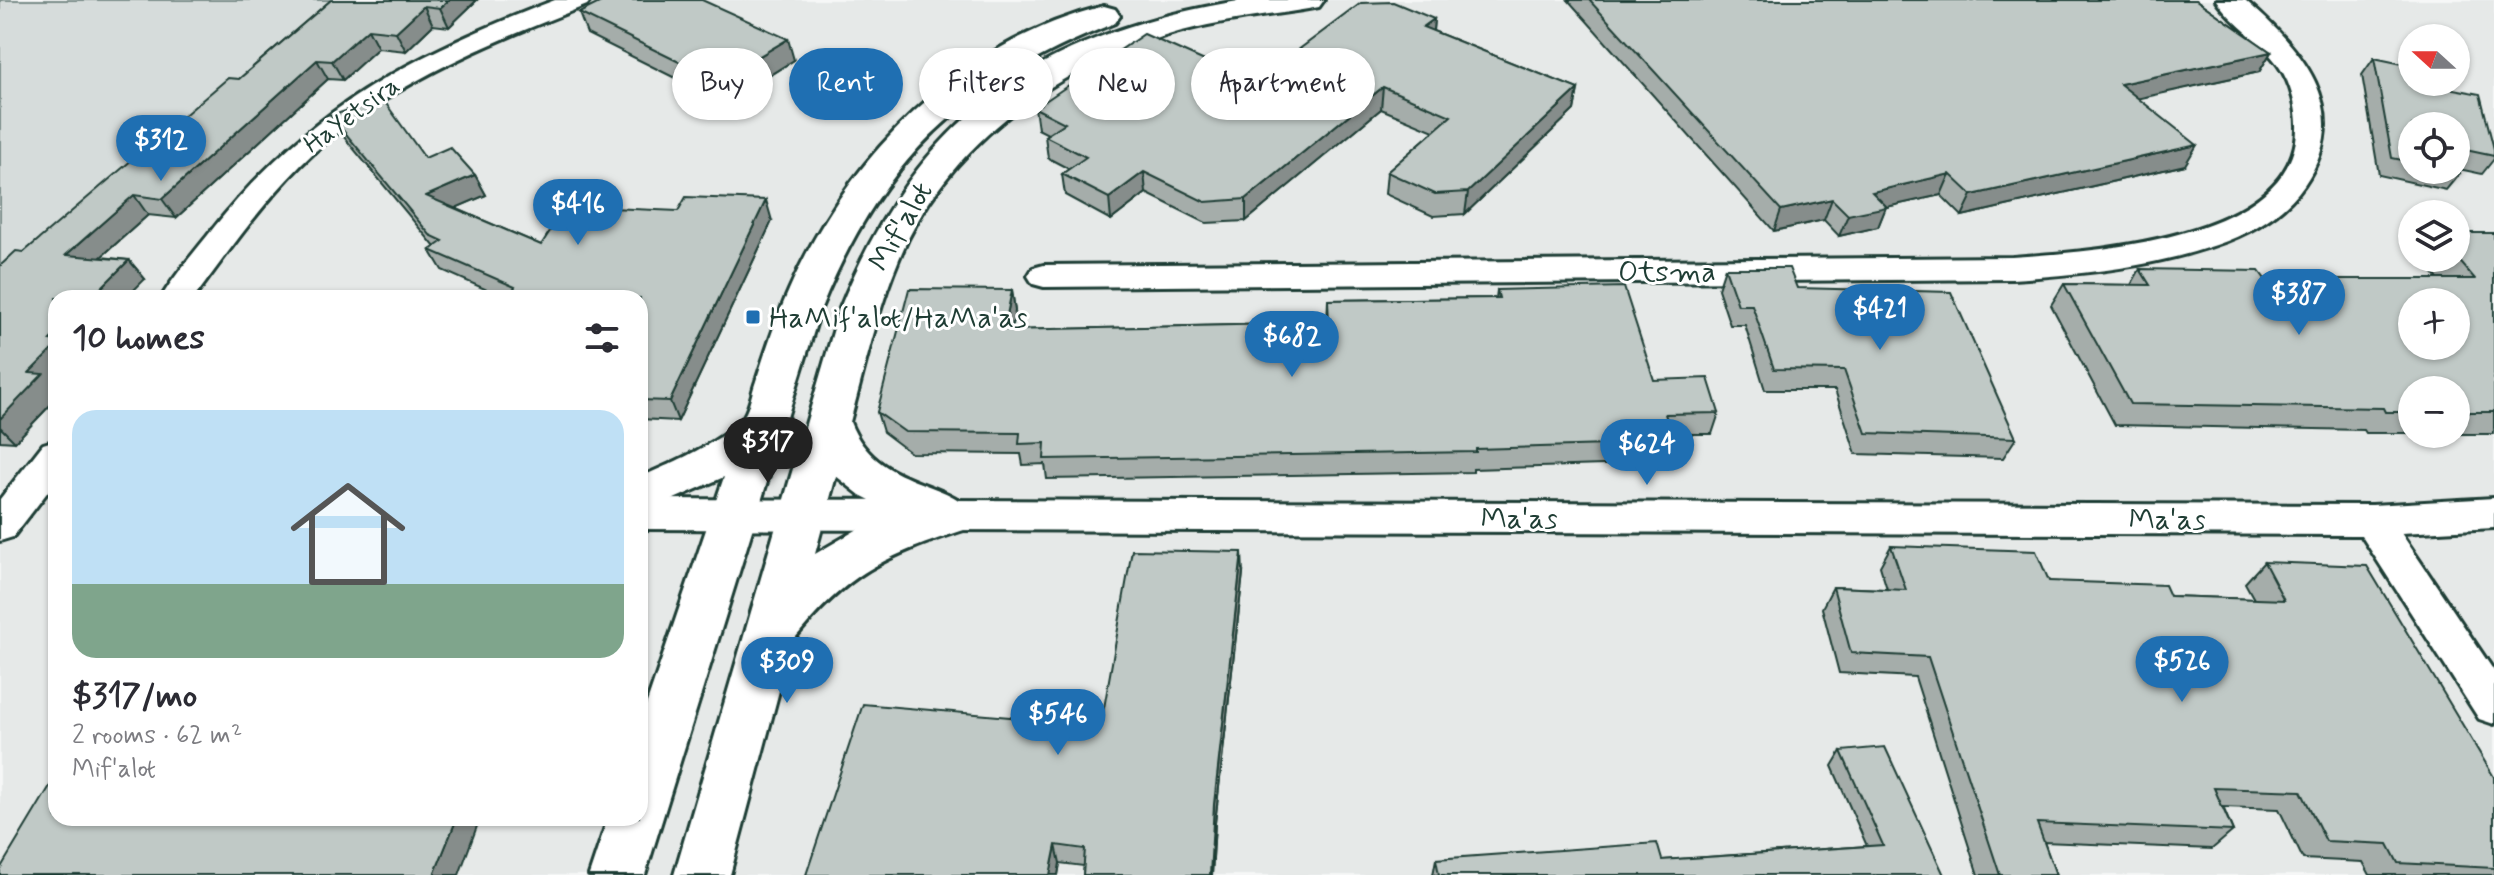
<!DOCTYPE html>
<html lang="en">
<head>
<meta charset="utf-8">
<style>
	body { margin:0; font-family:Mynerve,sans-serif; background:#f7f7f7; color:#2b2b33; height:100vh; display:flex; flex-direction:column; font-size:30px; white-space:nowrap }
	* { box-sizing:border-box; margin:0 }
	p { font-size:26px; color:#7c7c81 }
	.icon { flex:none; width:44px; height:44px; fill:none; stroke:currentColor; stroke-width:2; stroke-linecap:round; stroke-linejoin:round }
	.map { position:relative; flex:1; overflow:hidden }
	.details { position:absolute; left:48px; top:290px; width:600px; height:536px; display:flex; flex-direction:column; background:#fff; border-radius:24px; box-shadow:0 2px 6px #0004 }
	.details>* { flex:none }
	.guide { position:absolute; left:672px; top:48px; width:760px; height:72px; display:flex; gap:16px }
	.needle { width:52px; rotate:291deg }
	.fabs { position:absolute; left:2398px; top:24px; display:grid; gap:16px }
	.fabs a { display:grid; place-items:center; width:72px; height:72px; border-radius:50%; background:#fff; box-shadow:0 2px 6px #0004; font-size:40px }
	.price { position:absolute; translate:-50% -68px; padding:0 18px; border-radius:28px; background:#1f6fb2; color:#fff; font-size:26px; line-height:52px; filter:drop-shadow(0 2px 4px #0008) }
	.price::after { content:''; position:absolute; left:50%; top:48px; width:24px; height:18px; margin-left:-12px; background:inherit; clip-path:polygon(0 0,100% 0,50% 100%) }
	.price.selected { background:#222; color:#fff }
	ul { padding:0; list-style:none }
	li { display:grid; align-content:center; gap:16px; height:424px; padding:0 24px }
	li+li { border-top:2px solid #e1e1e2 }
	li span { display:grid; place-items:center; height:248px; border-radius:24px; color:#555 }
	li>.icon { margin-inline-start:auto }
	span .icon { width:144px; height:144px; fill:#fffc; stroke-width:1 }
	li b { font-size:34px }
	h2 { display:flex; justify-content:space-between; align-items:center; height:96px; padding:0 24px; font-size:34px }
	.tag { padding:0 28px; border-radius:36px; background:#fff; box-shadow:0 2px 6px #0004; font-size:28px; line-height:72px }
	.tag.selected { background:#1f6fb2; color:#fff }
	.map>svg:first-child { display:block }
	.built { fill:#e6e9e8; fill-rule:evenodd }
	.green { fill:#d6dcdb; stroke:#7a8c88; stroke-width:2 }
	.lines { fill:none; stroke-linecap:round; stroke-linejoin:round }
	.minor-casing { stroke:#1f3d34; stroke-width:6 }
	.tertiary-casing { stroke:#1f3d34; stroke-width:6 }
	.minor { fill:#fff; fill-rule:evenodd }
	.tertiary { fill:#fff; fill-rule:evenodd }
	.wall { fill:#a5adaa; stroke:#1f3d34; stroke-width:2; fill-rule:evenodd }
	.shaded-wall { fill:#868d8b; stroke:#1f3d34; stroke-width:2 }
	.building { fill:#c0c9c6; stroke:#1f3d34; stroke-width:2; fill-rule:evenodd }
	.poi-dot { fill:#1f6fb2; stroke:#fff; stroke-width:3 }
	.labels { text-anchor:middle; stroke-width:6; stroke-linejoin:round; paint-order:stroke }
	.far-street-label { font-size:26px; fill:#1f3d34; stroke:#fff }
	.street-label { font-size:30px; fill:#1f3d34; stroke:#fff }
	.poi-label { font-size:30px; fill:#1f3d34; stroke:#fff; text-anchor:start }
</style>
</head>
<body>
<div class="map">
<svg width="2494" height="875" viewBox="0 0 2494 875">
	<rect width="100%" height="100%" fill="#f6f7f7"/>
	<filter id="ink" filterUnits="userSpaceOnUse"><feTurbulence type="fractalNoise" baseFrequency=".0125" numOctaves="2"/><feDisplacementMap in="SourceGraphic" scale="16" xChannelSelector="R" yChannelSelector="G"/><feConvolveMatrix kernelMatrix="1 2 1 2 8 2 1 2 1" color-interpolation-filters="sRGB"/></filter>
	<g filter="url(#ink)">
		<path class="built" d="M344,0H2494V875H0V294ZM2412,38H2456V82H2412ZM2412,126H2456V170H2412ZM2412,214H2456V258H2412ZM56,298H640V818H56ZM2412,302H2456V346H2412ZM2412,390H2456V434H2412Z"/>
		<path class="green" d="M0,0H340L0,289Z"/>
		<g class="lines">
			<g class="minor-casing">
				<g id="minor">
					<path d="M555,0H591L587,5C485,45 380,87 301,165C261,205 228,252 194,298H161C174,276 192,255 208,235C306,109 409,56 555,0Z"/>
					<path d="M2216,0H2245C2302,49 2356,110 2304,185C2286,211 2256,230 2227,241C2158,267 2084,274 2012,279L1044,287L1033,284L1028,276L1033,268L1044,265L2012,257C2103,251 2341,236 2290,88C2277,49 2238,32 2216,0Z"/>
					<path d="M56,440V481L13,537L0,541V499L43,444Z"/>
					<path d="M2494,498V528L2401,533L2494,671V724L2479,719L2361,535L640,529V499L2372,505Z"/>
				</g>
			</g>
			<g class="tertiary-casing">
				<g id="tertiary">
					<path d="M1244,0H1324L1319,7L1308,9C1260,17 1211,21 1165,36C1050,71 946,146 899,259C877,311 865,367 850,422C877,491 954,478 974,516L967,529C884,556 847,573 792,642L730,875H674L840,308C918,115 1041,32 1244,0ZM836,476L860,495L898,514L858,529L815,554Z"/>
					<path d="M1104,6L1115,9L1120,16L1115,23C965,82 883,157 821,308L645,875H589L608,818H640V723L724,477L640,514V477C665,467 730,438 744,416C750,407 752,392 756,381C766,350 776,319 789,290C847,157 960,42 1104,6Z"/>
				</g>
			</g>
			<use href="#minor" class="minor"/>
			<use href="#tertiary" class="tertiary"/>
		</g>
		<g class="wall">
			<path d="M331,0H477L449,27L433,25L406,51L378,48L343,80L328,79L176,218L148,215L101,257L129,260L145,279L56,298V383L54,386L56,388V399L15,442L0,441V266L24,252L239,79Z"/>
			<path d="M1568,0H2196L2271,52L2259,72L2138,98L2185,165L1962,216L1941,195L1886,207L1878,227L1839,236L1824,220L1774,231Z"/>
			<path d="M579,13L794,60L725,103L587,34Z"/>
			<path d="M1434,19L1433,31L1578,89L1574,110L1465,214L1433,216L1385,194L1387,172L1434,131L1381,109L1246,221L1206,223L1146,193L1111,220L1065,195L1062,174L1069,169L1048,158L1045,136L1048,134L1038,129L1035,108L1254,83Z"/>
			<path d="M2374,58L2453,89L2494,149V159L2482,174L2459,169L2460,173L2446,190L2379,175L2362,75ZM2412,126H2456V170H2412Z"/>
			<path d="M331,116L425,158L475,175L486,195L455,208L541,245L772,221L678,421L640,419V298H505L442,270L430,250L435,247L343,136Z"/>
			<path d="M2494,233V434H2456V390H2412V433H2366L2364,430L2115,425L2051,305L2064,284L2131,285L2140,269L2265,279H2438L2420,258H2456Z"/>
			<path d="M1725,268L1797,288L2016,438L2003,458L1856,454L1835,390H1765L1745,325H1730L1718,289Z"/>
			<path d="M1012,290L1015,311L1012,330L1327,323L1328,300L1496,298L1497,290L1654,380L1719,413L1712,434H1672L1675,443L1668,463L1473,469V472L1047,479L1045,464L1023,465L1021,454L911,453L883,432L877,412Z"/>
			<path d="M1891,546L2049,581L2170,596L2254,599L2245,583L2264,562L2494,777V875H2370L2363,862L2303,859L2279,809L2223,807L2233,831L2212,849L2044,842L2056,875H1978L1915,677L1839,673L1822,608L1833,587L1887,589L1880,566Z"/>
			<path d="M1243,573L1215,823L1212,875H1083L1084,866L1060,863L1058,875H806L1101,725Z"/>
			<path d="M1841,751L1944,875H1433L1436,859L1662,860L1867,846L1832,766Z"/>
		</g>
		<g class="shaded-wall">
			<path d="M449,0H477L449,27L440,8Z"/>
			<path d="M424,6L433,25L406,51L396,32Z"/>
			<path d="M1434,19L1432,40L1423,27Z"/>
			<path d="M368,29L378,48L343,80L332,61Z"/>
			<path d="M788,39L794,60L725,103L718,81Z"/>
			<path d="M2271,52L2259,72L2109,105L2120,84Z"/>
			<path d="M317,60L328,79L176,218L162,199Z"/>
			<path d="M1383,87L1381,109L1246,221V199Z"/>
			<path d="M1578,89L1574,110L1465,214L1468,192Z"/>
			<path d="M2197,145L2185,165L1962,216L1972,195Z"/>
			<path d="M1144,172L1146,193L1111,220L1109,198Z"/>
			<path d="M1950,174L1941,195L1886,207L1878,227L1839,236L1848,215L1872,192Z"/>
			<path d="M475,175L486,195L437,216L426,196Z"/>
			<path d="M134,195L148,215L82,274L66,255Z"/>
			<path d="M1832,199L1824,220L1774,231L1781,210Z"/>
			<path d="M766,200L772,221L678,421L670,401Z"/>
			<path d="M129,260L145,279L126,298H91Z"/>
			<path d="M1012,290L1015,311L1008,351L1004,330Z"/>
			<path d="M56,334V383L54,386L56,388V399L15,442L0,427V419L50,340Z"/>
			<path d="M1242,552L1243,573L1215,823L1212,875H1210L1214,804Z"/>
			<path d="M457,818H480L459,875H434Z"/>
			<path d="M1056,845L1060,863L1058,875H1050Z"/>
		</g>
		<g class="building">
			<path d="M331,0H449L440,8L424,6L396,32L368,29L332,61L317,60L162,199L134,195L66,255L129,260L91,298H56V334L50,340L56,341V346L29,373L43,374L0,419V266L16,251L24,252L228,78L239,79Z"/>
			<path d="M605,0H702L788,39L718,81L579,13Z"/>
			<path d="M1589,0H2196L2271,52L2120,84L2197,145L1972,195L1950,174L1872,192L1887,207L1848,215L1832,199L1781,210Z"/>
			<path d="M1393,2L1434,19L1423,27L1578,89L1468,192L1435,194L1387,172L1451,116L1383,87L1246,199L1205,202L1144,172L1109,198L1062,174L1086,157L1045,136L1065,123L1035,108L1144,34L1254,83L1361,3Z"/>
			<path d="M2374,58L2412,66V82H2451L2453,89L2480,94L2494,149V156L2456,148V126H2412V162L2392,158Z"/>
			<path d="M382,98L425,158L450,147L475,175L426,196L541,245L566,206L678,211L686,197L766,200L670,401L640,400V298H508L515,287L430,250L443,241L430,235L331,116Z"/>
			<path d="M2456,156L2460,173L2448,170H2456Z"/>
			<path d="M2456,233H2494V412H2456V390H2412V412H2385L2383,408L2130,404L2064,284L2150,285L2140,269L2259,271L2265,279H2475L2456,257ZM2412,302H2456V346H2412Z"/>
			<path d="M1725,268H1789L1797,288L1951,292L2016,438L1866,433L1844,370L1774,369L1752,305H1738Z"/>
			<path d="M1624,287L1654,380L1708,378L1719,413L1665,414L1675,443L1476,449V452L1044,459L1045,443L1019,444L1020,433L905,432L877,412L909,289L1012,290L1004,330L1329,323L1328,300L1499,298L1497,290Z"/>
			<path d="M1891,546L2036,551L2049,581L2165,585L2170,596L2284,600L2264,562L2367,566L2494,777V868L2398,863L2388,844L2326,841L2301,791L2214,788L2233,831L2037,823L2056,875H2000L1928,657L1851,653L1833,587L1906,590Z"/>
			<path d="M1132,550L1242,552L1214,804L1210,875H1083L1085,849L1056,845L1050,875H806L863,704L1101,725Z"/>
			<path d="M1885,747L1944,875H1439L1436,859L1657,843L1662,860L1883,845L1841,751Z"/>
			<path d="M56,776V818H457L434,875H0V869Z"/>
		</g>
	</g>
	<rect class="poi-dot" x="745" y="309" width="16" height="16" rx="4"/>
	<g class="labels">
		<g class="far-street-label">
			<text transform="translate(351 114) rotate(-36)" y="9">HaYetsira</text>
		</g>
		<g class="street-label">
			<text transform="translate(900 226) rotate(-60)" y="10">Mif'alot</text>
			<text x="1667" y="281">Otsma</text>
			<text x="1519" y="528">Ma'as</text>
			<text x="2167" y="529">Ma'as</text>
		</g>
		<g class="poi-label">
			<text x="769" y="327">HaMif'alot/HaMa'as</text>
		</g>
	</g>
</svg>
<div class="fabs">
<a><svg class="needle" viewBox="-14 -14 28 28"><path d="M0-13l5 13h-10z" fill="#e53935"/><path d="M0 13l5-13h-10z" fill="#7c7c81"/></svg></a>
<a><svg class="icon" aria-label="locate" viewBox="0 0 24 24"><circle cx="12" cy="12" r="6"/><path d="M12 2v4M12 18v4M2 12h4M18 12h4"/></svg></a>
<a><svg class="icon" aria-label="layers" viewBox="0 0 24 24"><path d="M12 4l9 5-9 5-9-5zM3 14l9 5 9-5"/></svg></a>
<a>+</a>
<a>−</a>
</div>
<b class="price" style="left:161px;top:183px">$312</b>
<b class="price" style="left:578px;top:247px">$416</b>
<b class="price" style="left:2299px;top:337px">$387</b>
<b class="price" style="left:1880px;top:352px">$421</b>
<b class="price" style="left:1292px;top:379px">$682</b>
<b class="price selected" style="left:768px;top:485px">$317</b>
<b class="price" style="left:1647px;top:487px">$624</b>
<b class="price" style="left:2182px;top:704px">$526</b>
<b class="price" style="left:787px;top:705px">$309</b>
<b class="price" style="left:1058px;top:757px">$546</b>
<div class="guide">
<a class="tag">Buy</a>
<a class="tag selected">Rent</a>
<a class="tag">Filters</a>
<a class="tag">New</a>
<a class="tag">Apartment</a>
</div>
<section class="details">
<h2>10 homes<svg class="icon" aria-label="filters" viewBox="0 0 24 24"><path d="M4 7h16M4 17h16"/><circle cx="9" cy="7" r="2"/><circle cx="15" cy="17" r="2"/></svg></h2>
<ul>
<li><span style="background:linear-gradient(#bfe0f5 70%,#7fa58c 0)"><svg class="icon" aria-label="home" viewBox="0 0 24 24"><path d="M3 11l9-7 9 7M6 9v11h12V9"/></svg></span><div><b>$317/mo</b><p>2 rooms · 62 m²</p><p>Mif'alot</p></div></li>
</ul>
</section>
</div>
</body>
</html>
